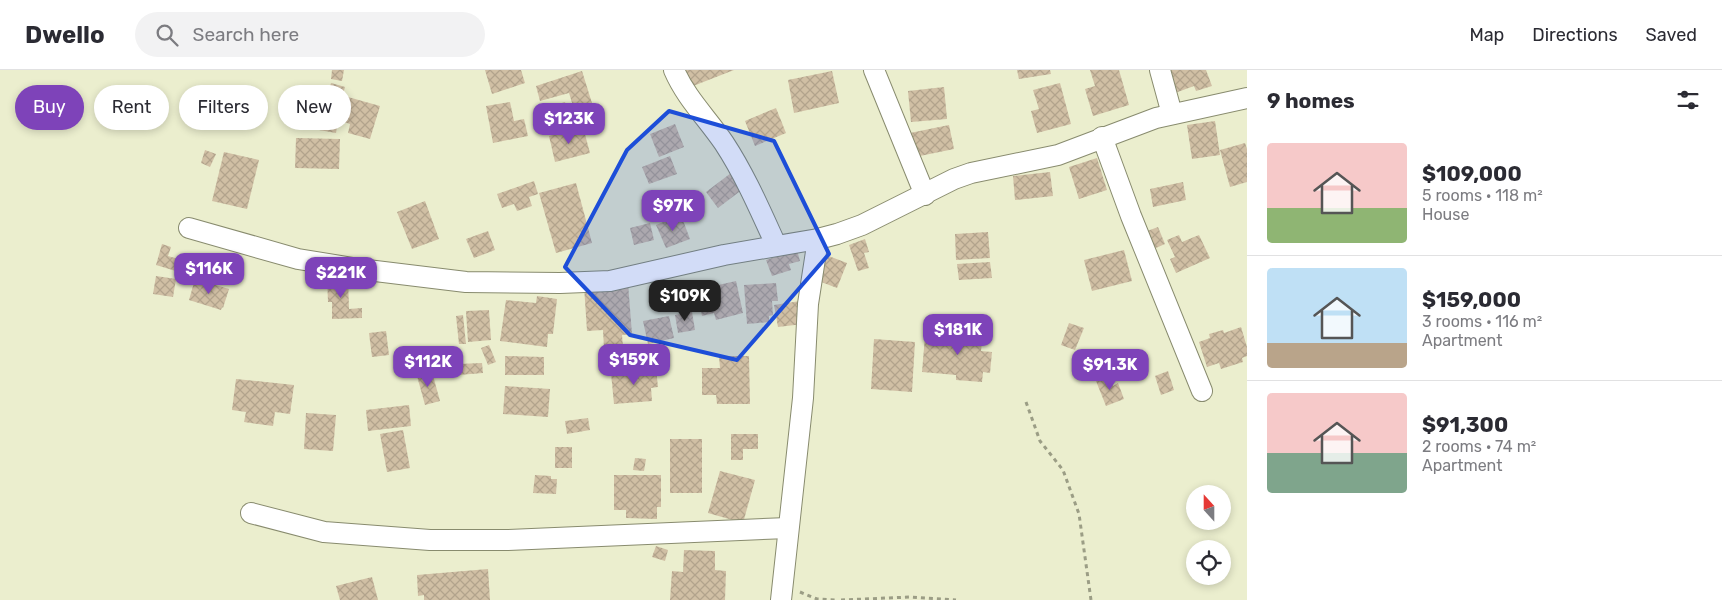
<!DOCTYPE html>
<html lang="en">
<head>
<meta charset="utf-8">
<style>
	body { margin:0; font-family:Rubik,sans-serif; background:#f2f2f3; color:#2b2b33; height:100vh; display:flex; flex-direction:column; font-size:19px; white-space:nowrap }
	* { box-sizing:border-box; margin:0 }
	p { font-size:16px; color:#7c7c81 }
	.icon { flex:none; width:28px; height:28px; fill:none; stroke:currentColor; stroke-width:2; stroke-linecap:round; stroke-linejoin:round }
	.map { position:relative; flex:1; overflow:hidden }
	.details { display:flex; flex-direction:column; background:#fff; width:475px }
	.details>* { flex:none }
	.banner { position:absolute; left:15px; top:15px; width:475px; height:45px; display:flex; gap:10px }
	.needle { width:32px; rotate:339deg }
	.buttons { position:absolute; left:1186px; top:415px; display:grid; gap:10px }
	.buttons a { display:grid; place-items:center; width:45px; height:45px; border-radius:50%; background:#fff; box-shadow:0 2px 8px #0003; font-size:25px }
	.price { position:absolute; translate:-50% -42px; padding:0 11px; border-radius:10px; background:#7e43b9; color:#fff; font-size:16px; line-height:32px; filter:drop-shadow(0 1px 2px #0008) }
	.price::after { content:''; position:absolute; left:50%; top:30px; width:15px; height:11px; margin-left:-8px; background:inherit; clip-path:polygon(0 0,100% 0,50% 100%) }
	.price.on { background:#222; color:#fff }
	ul { padding:0; list-style:none }
	li { display:flex; align-items:center; gap:15px; height:125px; padding:0 20px }
	li+li { border-top:1px solid #e1e1e2 }
	li span { display:grid; place-items:center; flex:none; width:140px; height:100px; border-radius:5px; color:#555 }
	li>.icon { margin-inline-start:auto }
	span .icon { width:60px; height:60px; fill:#fffc; stroke-width:1 }
	li b { font-size:21px }
	h2 { display:flex; justify-content:space-between; align-items:center; height:60px; padding:0 20px; font-size:21px }
	.tag { padding:0 18px; border-radius:22px; background:#fff; box-shadow:0 2px 8px #0003; font-size:18px; line-height:45px }
	.tag.on { background:#7e43b9; color:#fff }
	header { display:flex; align-items:center; gap:30px; box-sizing:border-box; height:70px; padding:0 25px; background:#fff; border-bottom:1px solid #e1e1e2 }
	header strong { font-size:24px }
	nav { display:flex; gap:28px; margin-inline-start:auto; font-size:18px }
	.search { width:350px; height:45px; background:#f2f2f3; display:flex; align-items:center; gap:12px; box-sizing:border-box; padding:0 18px; border-radius:28px; color:#7c7c81; font-size:19px }
	main { display:flex; flex:1; min-height:0 }
	.map>svg:first-child { display:block }
	.building { fill:url(#building-cross-hatch) }
	.lines { fill:none; stroke-linecap:round; stroke-linejoin:round }
	.street-casing { stroke:#888b6e; stroke-width:22 }
	.path { stroke:#9b9d85; stroke-width:3; stroke-dasharray:4 4; stroke-linecap:butt }
	.street { stroke:#fff; stroke-width:20 }
	.marked { fill:#1d4ed8; fill-opacity:0.2; stroke:#1d4ed8; stroke-width:4; stroke-linejoin:round }
</style>
</head>
<body>
<header>
<strong>Dwello</strong>
<div class="search"><svg class="icon" aria-label="search" viewBox="0 0 24 24"><circle cx="10" cy="10" r="6"/><path d="M15 15l6 6"/></svg>Search here</div>
<nav><a>Map</a><a>Directions</a><a>Saved</a></nav>
</header>
<main>
<div class="map">
<svg width="1247" height="530" viewBox="0 0 1247 530">
	<defs>
		<pattern id="building-cross-hatch" width="8" height="8" patternUnits="userSpaceOnUse" patternTransform="scale(1.25)"><rect width="8" height="8" fill="#d0bfa4"/><path d="M0 0l8 8M0 8l8-8" fill="none" stroke="#b2a38c"/></pattern>
	</defs>
	<rect width="100%" height="100%" fill="#ebeece"/>
	<g class="building">
		<path d="M332,0H344L342,11L331,9Z"/>
		<path d="M485,0H521L525,13L492,24Z"/>
		<path d="M681,0H734L688,18Z"/>
		<path d="M1017,0H1050L1051,4L1019,9Z"/>
		<path d="M1090,0H1119L1129,35L1093,46L1085,19L1095,16Z"/>
		<path d="M1167,0H1206L1212,16L1196,21L1194,16L1175,23Z"/>
		<path d="M582,1L596,46L578,52L569,23L540,31L536,16Z"/>
		<path d="M832,1L839,33L794,43L788,10Z"/>
		<path d="M331,13L345,17L338,43L324,39Z"/>
		<path d="M1060,13L1071,54L1037,63L1031,41L1039,39L1033,20Z"/>
		<path d="M307,16L321,20L316,41L302,38Z"/>
		<path d="M944,17L947,49L911,52L908,21Z"/>
		<path d="M348,27L380,36L370,69L348,63L350,54L341,51Z"/>
		<path d="M510,32L514,51L524,49L528,66L493,73L486,36Z"/>
		<path d="M565,32L572,55L542,64L535,42Z"/>
		<path d="M776,38L786,63L755,76L745,51Z"/>
		<path d="M322,48L338,51L336,63L319,60Z"/>
		<path d="M1215,51L1220,85L1192,89L1187,55Z"/>
		<path d="M675,54L684,77L659,87L650,64Z"/>
		<path d="M949,55L954,79L915,87L910,63Z"/>
		<path d="M583,57L590,83L555,92L549,66Z"/>
		<path d="M296,68L340,69L339,99L295,98Z"/>
		<path d="M1245,73L1247,79V112L1230,117L1220,80Z"/>
		<path d="M205,80L216,84L210,97L201,93Z"/>
		<path d="M224,82L259,90L247,139L212,131Z"/>
		<path d="M670,86L677,104L649,114L642,97Z"/>
		<path d="M1097,88L1107,120L1079,129L1069,97Z"/>
		<path d="M1050,102L1053,126L1015,130L1013,106Z"/>
		<path d="M731,103L743,119L718,138L706,122Z"/>
		<path d="M534,111L538,124L529,127L532,136L517,141L514,134L502,138L497,124Z"/>
		<path d="M1183,112L1186,130L1153,137L1150,119Z"/>
		<path d="M576,113L592,173L556,183L539,123Z"/>
		<path d="M425,131L439,169L412,179L397,142Z"/>
		<path d="M681,145L690,169L666,178L656,155Z"/>
		<path d="M650,153L654,170L634,175L630,158Z"/>
		<path d="M1158,157L1165,174L1149,181L1142,163Z"/>
		<path d="M488,161L495,180L474,188L466,169Z"/>
		<path d="M988,162L990,188L956,190L955,164Z"/>
		<path d="M1179,165L1182,172L1199,165L1210,188L1176,203L1170,189L1175,187L1167,170Z"/>
		<path d="M865,169L869,182L864,183L869,198L858,201L849,175Z"/>
		<path d="M162,174L171,177L168,186L182,190L179,202L156,195Z"/>
		<path d="M797,180L800,191L789,194L791,200L772,206L766,190Z"/>
		<path d="M1124,180L1132,211L1092,221L1084,190Z"/>
		<path d="M826,185L847,193L837,218L816,210Z"/>
		<path d="M990,192L992,208L959,210L957,194Z"/>
		<path d="M156,206L176,209L173,227L153,224Z"/>
		<path d="M348,206L349,239L362,238V248L332,249V232H328L327,207Z"/>
		<path d="M195,209L229,219L223,238L222,237L221,240L189,230Z"/>
		<path d="M736,211L743,243L716,250L714,243L702,246L696,220Z"/>
		<path d="M628,213L632,264L622,265L623,277L604,278L603,260L587,261L584,216Z"/>
		<path d="M776,213L778,231H772L773,245L769,246V252L747,254L744,215Z"/>
		<path d="M537,226L557,229L553,264H548L547,277L500,271L506,230L536,233Z"/>
		<path d="M800,231L803,254L778,257L774,235Z"/>
		<path d="M489,240L491,270L468,272L466,241Z"/>
		<path d="M692,242L695,260L678,263L675,245Z"/>
		<path d="M463,245L466,274H459L456,246Z"/>
		<path d="M669,246L674,268L648,274L643,251Z"/>
		<path d="M1069,253L1084,258L1075,280L1061,275Z"/>
		<path d="M1241,257L1247,277V286L1242,288L1243,292L1221,299L1219,293L1207,297L1199,272L1210,268L1209,264L1223,260L1224,263Z"/>
		<path d="M958,258L983,261L981,281L992,282L990,303L983,302L982,312L956,310V305L922,302L925,266L957,269Z"/>
		<path d="M386,261L389,285L372,287L369,263Z"/>
		<path d="M874,269L915,272L912,322L871,319Z"/>
		<path d="M489,275L496,292L488,295L481,278Z"/>
		<path d="M505,286L544,287V305H505Z"/>
		<path d="M719,286H749L750,334H717L716,325H702V298H720Z"/>
		<path d="M482,293L483,303L459,305L458,294Z"/>
		<path d="M656,299L658,317L651,318L652,331L614,334L611,303Z"/>
		<path d="M1168,301L1174,320L1161,325L1155,306Z"/>
		<path d="M432,302L440,331L425,335L417,306Z"/>
		<path d="M1109,306L1113,316L1118,313L1124,329L1106,336L1096,311Z"/>
		<path d="M236,309L294,315L290,344L275,342L273,356L244,352L246,342L232,340Z"/>
		<path d="M505,316L550,319L548,347L503,344Z"/>
		<path d="M409,335L411,356L368,361L366,340Z"/>
		<path d="M306,343L336,345L333,381L304,379Z"/>
		<path d="M588,348L590,360L567,364L565,351Z"/>
		<path d="M403,360L410,398L387,402L380,364Z"/>
		<path d="M731,364H758V379H743V390H731Z"/>
		<rect x="670" y="369" width="32" height="54"/>
		<rect x="555" y="377" width="17" height="21"/>
		<path d="M635,388L646,389L644,401L633,400Z"/>
		<path d="M720,401L755,410L743,453L708,443Z"/>
		<path d="M535,405L551,406V409H557L556,424L533,423Z"/>
		<path d="M614,405H661V437H657V449L626,448V440H614Z"/>
		<path d="M656,476L668,480L665,491L652,487Z"/>
		<path d="M684,480L715,481V500L726,501L725,530H670L672,501L683,502Z"/>
		<path d="M488,499L490,530H424V525L418,526L417,505Z"/>
		<path d="M372,507L378,530H340L336,516Z"/>
	</g>
	<g class="lines">
		<g class="street-casing">
			<g id="street">
				<path d="M674,0C686,28 707,48 724,73C745,105 760,140 776,175"/>
				<path d="M874,0L925,125"/>
				<path d="M1160,0L1172,44"/>
				<path d="M1102,67L1131,146L1202,321"/>
				<path d="M189,158L298,189L359,199L466,212L560,213L610,211L724,185L818,169L837,164L862,155L954,109L971,103L1058,85L1156,48L1247,28"/>
				<path d="M251,443L324,462L430,470H508L788,458"/>
				<path d="M781,530L803,328L808,234L818,169"/>
			</g>
		</g>
		<g class="path">
			<path d="M1026,332L1040,371L1063,400L1079,444L1091,530"/>
			<path d="M800,522L817,529L837,530"/>
			<path d="M841,530L911,527L956,530"/>
		</g>
		<use href="#street" class="street"/>
	</g>
	<path class="marked" d="M669,41L774,71L829,184L737,290L630,265L565,197L627,80Z"/>
</svg>
<div class="buttons">
<a><svg class="needle" viewBox="-14 -14 28 28"><path d="M0-13l5 13h-10z" fill="#e53935"/><path d="M0 13l5-13h-10z" fill="#7c7c81"/></svg></a>
<a><svg class="icon" aria-label="locate" viewBox="0 0 24 24"><circle cx="12" cy="12" r="6"/><path d="M12 2v4M12 18v4M2 12h4M18 12h4"/></svg></a>
</div>
<b class="price" style="left:569px;top:75px">$123K</b>
<b class="price" style="left:673px;top:162px">$97K</b>
<b class="price" style="left:209px;top:225px">$116K</b>
<b class="price" style="left:341px;top:229px">$221K</b>
<b class="price on" style="left:685px;top:252px">$109K</b>
<b class="price" style="left:958px;top:286px">$181K</b>
<b class="price" style="left:634px;top:316px">$159K</b>
<b class="price" style="left:428px;top:318px">$112K</b>
<b class="price" style="left:1110px;top:321px">$91.3K</b>
<div class="banner">
<a class="tag on">Buy</a>
<a class="tag">Rent</a>
<a class="tag">Filters</a>
<a class="tag">New</a>
</div>
</div>
<section class="details">
<h2>9 homes<svg class="icon" aria-label="filters" viewBox="0 0 24 24"><path d="M4 7h16M4 17h16"/><circle cx="9" cy="7" r="2"/><circle cx="15" cy="17" r="2"/></svg></h2>
<ul>
<li><span style="background:linear-gradient(#f6c9c9 65%,#8fb573 0)"><svg class="icon" aria-label="home" viewBox="0 0 24 24"><path d="M3 11l9-7 9 7M6 9v11h12V9"/></svg></span><div><b>$109,000</b><p>5 rooms · 118 m²</p><p>House</p></div></li>
<li><span style="background:linear-gradient(#bfe0f5 75%,#b9a48a 0)"><svg class="icon" aria-label="home" viewBox="0 0 24 24"><path d="M3 11l9-7 9 7M6 9v11h12V9"/></svg></span><div><b>$159,000</b><p>3 rooms · 116 m²</p><p>Apartment</p></div></li>
<li><span style="background:linear-gradient(#f6c9c9 60%,#7fa58c 0)"><svg class="icon" aria-label="home" viewBox="0 0 24 24"><path d="M3 11l9-7 9 7M6 9v11h12V9"/></svg></span><div><b>$91,300</b><p>2 rooms · 74 m²</p><p>Apartment</p></div></li>
</ul>
</section>
</main>
</body>
</html>
